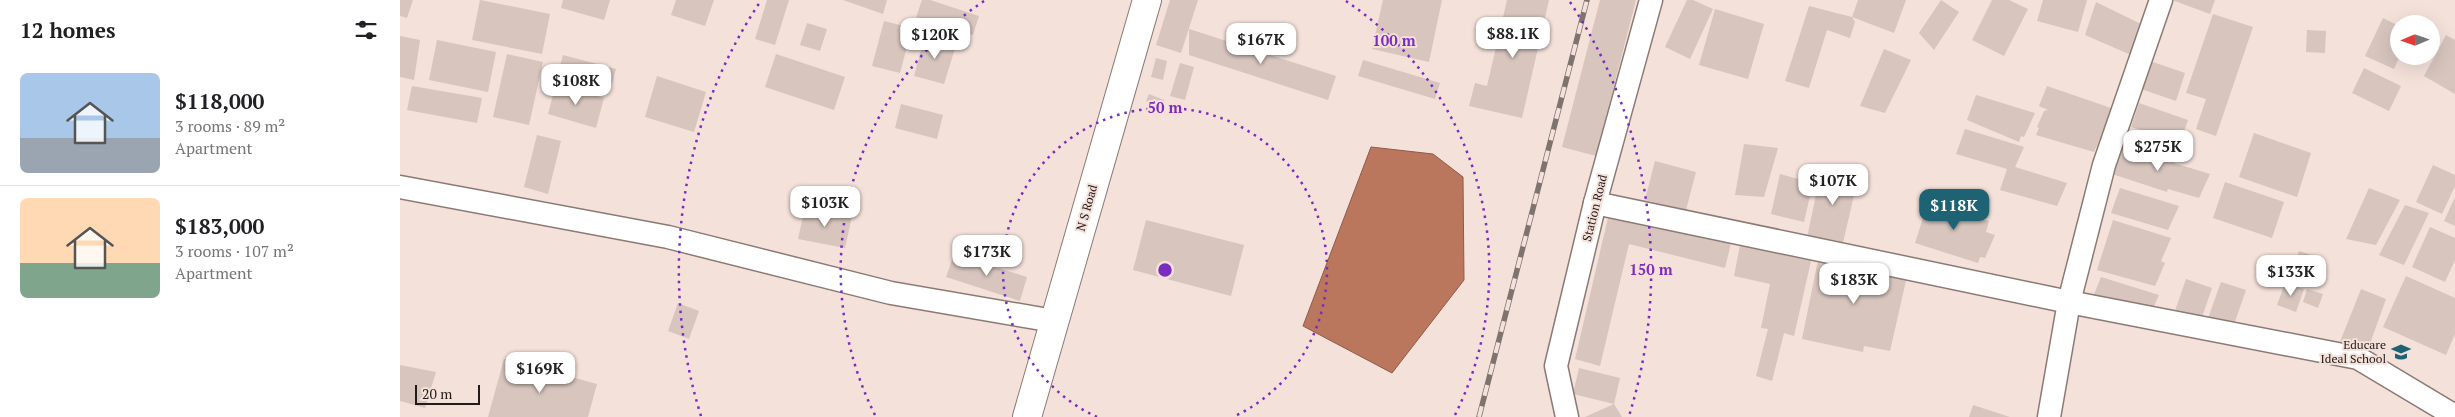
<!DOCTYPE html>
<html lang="en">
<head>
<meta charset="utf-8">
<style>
	body { margin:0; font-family:"PT Serif",serif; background:#f6f6f6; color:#202124; height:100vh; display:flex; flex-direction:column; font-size:19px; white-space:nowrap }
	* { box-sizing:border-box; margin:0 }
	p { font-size:16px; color:#757577 }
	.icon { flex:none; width:28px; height:28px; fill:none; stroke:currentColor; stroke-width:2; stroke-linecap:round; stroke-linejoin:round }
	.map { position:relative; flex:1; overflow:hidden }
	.drawer { display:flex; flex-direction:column; background:#fff; width:400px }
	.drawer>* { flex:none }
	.needle { width:32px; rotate:268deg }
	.tools { position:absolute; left:1990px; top:15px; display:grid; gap:10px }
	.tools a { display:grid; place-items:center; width:50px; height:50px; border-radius:50%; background:#fff; box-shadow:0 5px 20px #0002; font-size:25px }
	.scale { position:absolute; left:15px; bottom:12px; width:65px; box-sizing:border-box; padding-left:5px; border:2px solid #221b19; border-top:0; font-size:14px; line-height:18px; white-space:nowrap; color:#221b19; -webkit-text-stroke:4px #f4e1da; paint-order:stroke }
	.price { position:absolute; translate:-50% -42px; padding:0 11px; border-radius:10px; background:#fff; color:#222; font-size:16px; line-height:32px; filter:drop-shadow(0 1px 2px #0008) }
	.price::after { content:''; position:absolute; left:50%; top:30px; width:15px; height:11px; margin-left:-8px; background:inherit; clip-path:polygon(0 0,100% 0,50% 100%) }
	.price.selected { background:#1e6374; color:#fff }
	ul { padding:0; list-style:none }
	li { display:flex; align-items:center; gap:15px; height:125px; padding:0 20px }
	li+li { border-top:1px solid #e0e0e0 }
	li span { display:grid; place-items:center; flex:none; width:140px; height:100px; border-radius:8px; color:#555 }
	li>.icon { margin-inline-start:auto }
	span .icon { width:60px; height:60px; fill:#fffc; stroke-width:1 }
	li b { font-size:21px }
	h2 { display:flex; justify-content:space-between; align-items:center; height:60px; padding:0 20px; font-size:21px }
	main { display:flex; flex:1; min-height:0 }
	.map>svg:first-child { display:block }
	.water { fill:#bb775e; stroke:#8d5b49 }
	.building { fill:#d7c5be }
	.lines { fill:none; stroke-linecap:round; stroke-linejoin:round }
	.minor-casing { stroke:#8b7a74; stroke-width:25 }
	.secondary-casing { stroke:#8b7a74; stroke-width:30 }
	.minor { stroke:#fff; stroke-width:22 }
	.secondary { stroke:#fff; stroke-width:28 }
	.rail-casing { stroke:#7f736f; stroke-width:5.5 }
	.rail { stroke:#f4e1da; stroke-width:4; stroke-dasharray:11; stroke-linecap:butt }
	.ring { fill:none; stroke:#7b2cbf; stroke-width:2.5; stroke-dasharray:2.5 5 }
	.labels { text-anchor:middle; stroke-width:4; stroke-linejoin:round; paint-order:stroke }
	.street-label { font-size:12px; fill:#221b19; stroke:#f4e1da }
	.poi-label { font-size:12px; fill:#221b19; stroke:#f4e1da; text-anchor:end }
	.centre { fill:#7b2cbf; stroke:#f4e1da; stroke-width:2.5 }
	.ring-label { font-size:15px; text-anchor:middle; font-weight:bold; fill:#7b2cbf; stroke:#f4e1da; stroke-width:4; stroke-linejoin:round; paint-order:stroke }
</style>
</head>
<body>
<main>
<section class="drawer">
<h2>12 homes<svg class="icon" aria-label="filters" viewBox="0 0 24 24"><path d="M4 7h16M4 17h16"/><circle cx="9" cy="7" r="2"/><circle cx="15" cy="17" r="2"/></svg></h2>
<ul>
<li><span style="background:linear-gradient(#a9c7e8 65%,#9aa5b1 0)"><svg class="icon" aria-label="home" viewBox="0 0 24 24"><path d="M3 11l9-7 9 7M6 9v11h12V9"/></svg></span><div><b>$118,000</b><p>3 rooms · 89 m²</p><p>Apartment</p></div></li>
<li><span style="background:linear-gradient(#ffd9b3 65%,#7fa58c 0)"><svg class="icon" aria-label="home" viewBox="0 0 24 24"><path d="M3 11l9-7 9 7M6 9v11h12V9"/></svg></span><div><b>$183,000</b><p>3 rooms · 107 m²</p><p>Apartment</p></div></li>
</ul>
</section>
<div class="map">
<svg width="2055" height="417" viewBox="0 0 2055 417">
	<rect width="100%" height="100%" fill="#f4e1da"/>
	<path class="water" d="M971,147L1033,154L1063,177L1064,280L992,373L903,326Z"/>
	<g class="building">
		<path d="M0,0H13L7,18L0,16Z"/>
		<path d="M80,0L150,14L142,54L72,40Z"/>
		<path d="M163,0H210L204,20L161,8Z"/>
		<path d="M276,0H314L305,26L271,15Z"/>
		<path d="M367,0H389L375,45L355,39Z"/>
		<path d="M443,0H487L483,14Z"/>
		<path d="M522,0H530L579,16L573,35L516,17Z"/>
		<path d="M770,0H798L781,53L756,45Z"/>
		<path d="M983,0H1042L1029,62L972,49Z"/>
		<path d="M1107,0H1149L1122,118L1069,106L1075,83L1087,86Z"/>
		<path d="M1200,0H1236L1196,156L1162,147Z"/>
		<path d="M1287,0H1293L1313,9L1290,59L1265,47Z"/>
		<path d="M1458,0H1506L1494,33L1452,17L1455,22L1450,38L1427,30L1409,88L1385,81L1409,6L1452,17Z"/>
		<path d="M1541,0L1559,12L1534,50L1519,33Z"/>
		<path d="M1592,0H1609L1628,9L1604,56L1572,40Z"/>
		<path d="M1643,0H1687L1678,32L1637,21Z"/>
		<path d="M1772,0H1815L1810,14Z"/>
		<path d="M1696,2L1741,24L1731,55L1685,35Z"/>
		<path d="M1315,9L1364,24L1348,79L1299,65Z"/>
		<path d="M1813,14L1853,27L1816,136L1796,129L1806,99L1786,93Z"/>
		<path d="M1983,18L1999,26L2000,56L1994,69L1965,56Z"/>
		<path d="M484,21L512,28L500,73L472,66Z"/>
		<path d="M407,23L427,29L420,51L400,45Z"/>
		<path d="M789,29L936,76L928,100L789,55Z"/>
		<path d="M1907,30L1926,31L1925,53L1906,52Z"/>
		<path d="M2046,35L2055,40V94L2024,76Z"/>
		<path d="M0,36L20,40L14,80L0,77Z"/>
		<path d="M525,36L556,45L544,84L514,76Z"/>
		<path d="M37,40L96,52L88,92L29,80Z"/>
		<path d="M1484,49L1511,60L1485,113L1460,106Z"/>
		<path d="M107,54L143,62L129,125L93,117Z"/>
		<path d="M376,54L445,77L434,110L365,87Z"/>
		<path d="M163,55L216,69L210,91L157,77Z"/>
		<path d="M756,58L767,61L763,80L751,77Z"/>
		<path d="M963,60L1040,83L1035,99L958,76Z"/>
		<path d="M1750,61L1785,73L1776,101L1741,89Z"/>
		<path d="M780,63L794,67L785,100L770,96Z"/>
		<path d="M1964,68L2001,86L1989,111L1952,93Z"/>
		<path d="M257,76L306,92L294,132L245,117Z"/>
		<path d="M156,84L204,98L196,128L148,114Z"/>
		<path d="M12,86L82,98L77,123L7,110Z"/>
		<path d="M1647,86L1714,109L1694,152L1636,135L1639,128L1637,127L1644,111L1648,110L1639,106Z"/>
		<path d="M749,94L764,100L761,108L746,101Z"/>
		<path d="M1576,95L1635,113L1624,137L1621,136L1619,142L1567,120Z"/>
		<path d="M1739,103L1788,120L1780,143L1731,127Z"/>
		<path d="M501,104L543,115L537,139L495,128Z"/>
		<path d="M1565,129L1624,147L1615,167L1667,183L1657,206L1600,190L1607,169L1556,154Z"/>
		<path d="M1854,133L1911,153L1897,197L1839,177Z"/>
		<path d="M137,135L161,141L148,194L124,187Z"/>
		<path d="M1344,144L1378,148L1364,197L1335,195Z"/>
		<path d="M1717,144L1775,159L1774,163L1810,174L1799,198L1768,189L1767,192L1712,174Z"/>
		<path d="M1255,161L1296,172L1286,210L1245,200Z"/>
		<path d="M2033,165L2055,175V186L2042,214L2016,202Z"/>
		<path d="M1422,166L1459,174L1442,247L1407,238Z"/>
		<path d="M1380,174L1413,183L1404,222L1371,214Z"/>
		<path d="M1825,182L1884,202L1872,238L1813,218Z"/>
		<path d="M1720,188L1779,206L1768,230L1711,213Z"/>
		<path d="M1969,188L2000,200L1976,245L1946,239Z"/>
		<path d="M1531,193L1555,198L1551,209L1589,221L1586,232L1595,235L1585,258L1580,257L1578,263L1515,243Z"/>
		<path d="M2055,197V226L2044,221Z"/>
		<path d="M2005,205L2029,213L2004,265L1979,255Z"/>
		<path d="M405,207L452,216L445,248L398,239Z"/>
		<path d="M1210,209L1332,239L1325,268L1229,244L1200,366L1175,359Z"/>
		<path d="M746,220L844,245L831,296L733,270Z"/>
		<path d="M1713,220L1771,238L1761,261L1765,263L1755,286L1697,270Z"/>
		<path d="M2030,227L2055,238V260L2045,282L2012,267Z"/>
		<path d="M1340,245L1411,261L1394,336L1384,333L1372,381L1356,376L1368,329L1361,328L1370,284L1334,276Z"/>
		<path d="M1899,251L1920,258L1911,286L1890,279Z"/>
		<path d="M554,254L627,277L620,301L546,277Z"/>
		<path d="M1419,255L1508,272L1490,351L1464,346L1463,352L1402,339Z"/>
		<path d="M2006,276L2055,298V334L2046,355L1983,327Z"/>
		<path d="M1701,277L1759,295L1749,318L1691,302Z"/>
		<path d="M1786,279L1812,288L1800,323L1774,314Z"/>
		<path d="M1821,282L1846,290L1832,330L1807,321Z"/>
		<path d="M1885,283L1904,289L1896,312L1877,305Z"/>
		<path d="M1907,289L1923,294L1918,308L1903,302Z"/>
		<path d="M1961,289L1986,299L1968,349L1940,342Z"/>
		<path d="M278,303L299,311L289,339L268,331Z"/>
		<path d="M104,359L197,384L188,417H88Z"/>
		<path d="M0,365L36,372L25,408L0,401Z"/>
		<path d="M1179,368L1220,378L1214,404L1173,394Z"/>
		<path d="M1214,404L1222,417H1185Z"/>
		<path d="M1573,405L1610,417H1569Z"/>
	</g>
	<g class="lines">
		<g class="minor-casing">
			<g id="minor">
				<path d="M0,187L268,237L491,293L654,321"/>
				<path d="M1195,203L1669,302L1958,358L2055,416"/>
				<path d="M1167,417L1156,366L1195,203L1251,0"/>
				<path d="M1649,417L1669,302L1704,165L1761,0"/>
			</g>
		</g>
		<g class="secondary-casing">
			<path id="secondary" d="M627,417L747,0"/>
		</g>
		<use href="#minor" class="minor"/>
		<use href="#secondary" class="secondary"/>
		<g class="rail-casing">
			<path id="rail" d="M1079,417L1187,0"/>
		</g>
		<use href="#rail" class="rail"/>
	</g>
	<g class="ring">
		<path d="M697 417A162 162 0 1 1 833 417"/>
		<path d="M475 415A324 324 0 0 1 584 1M946 1A324 324 0 0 1 1055 415"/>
		<path d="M301 416A486 486 0 0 1 360 2M1170 2A486 486 0 0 1 1229 416"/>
	</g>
	<defs>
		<g id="school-bare" transform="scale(1.5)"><path d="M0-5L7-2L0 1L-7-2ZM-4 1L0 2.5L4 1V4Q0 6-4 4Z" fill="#1e6374" stroke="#f4e1da" stroke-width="2.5" paint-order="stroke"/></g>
	</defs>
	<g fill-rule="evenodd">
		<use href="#school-bare" x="2001" y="352"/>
	</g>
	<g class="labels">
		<g class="street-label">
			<text transform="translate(687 208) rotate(-74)" y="4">N S Road</text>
			<text transform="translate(1195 208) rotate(-76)" y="4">Station Road</text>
		</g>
		<g class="poi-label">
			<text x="1986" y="349">Educare<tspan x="1986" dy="14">Ideal School</tspan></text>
		</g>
	</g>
	<circle cx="765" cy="270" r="8" class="centre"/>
	<g class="ring-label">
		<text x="994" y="46">100 m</text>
		<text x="765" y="113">50 m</text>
		<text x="1251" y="275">150 m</text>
	</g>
</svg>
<div class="tools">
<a><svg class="needle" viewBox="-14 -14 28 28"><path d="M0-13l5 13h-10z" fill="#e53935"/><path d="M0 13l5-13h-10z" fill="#757577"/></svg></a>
</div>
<div class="scale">20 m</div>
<b class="price" style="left:1113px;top:59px">$88.1K</b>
<b class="price" style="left:535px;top:60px">$120K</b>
<b class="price" style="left:861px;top:65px">$167K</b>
<b class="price" style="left:176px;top:106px">$108K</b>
<b class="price" style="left:1758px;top:172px">$275K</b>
<b class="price" style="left:1433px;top:206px">$107K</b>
<b class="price" style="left:425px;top:228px">$103K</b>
<b class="price selected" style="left:1554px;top:231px">$118K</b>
<b class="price" style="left:587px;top:277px">$173K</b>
<b class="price" style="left:1891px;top:297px">$133K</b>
<b class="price" style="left:1454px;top:305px">$183K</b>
<b class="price" style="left:140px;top:394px">$169K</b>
</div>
</main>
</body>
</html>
